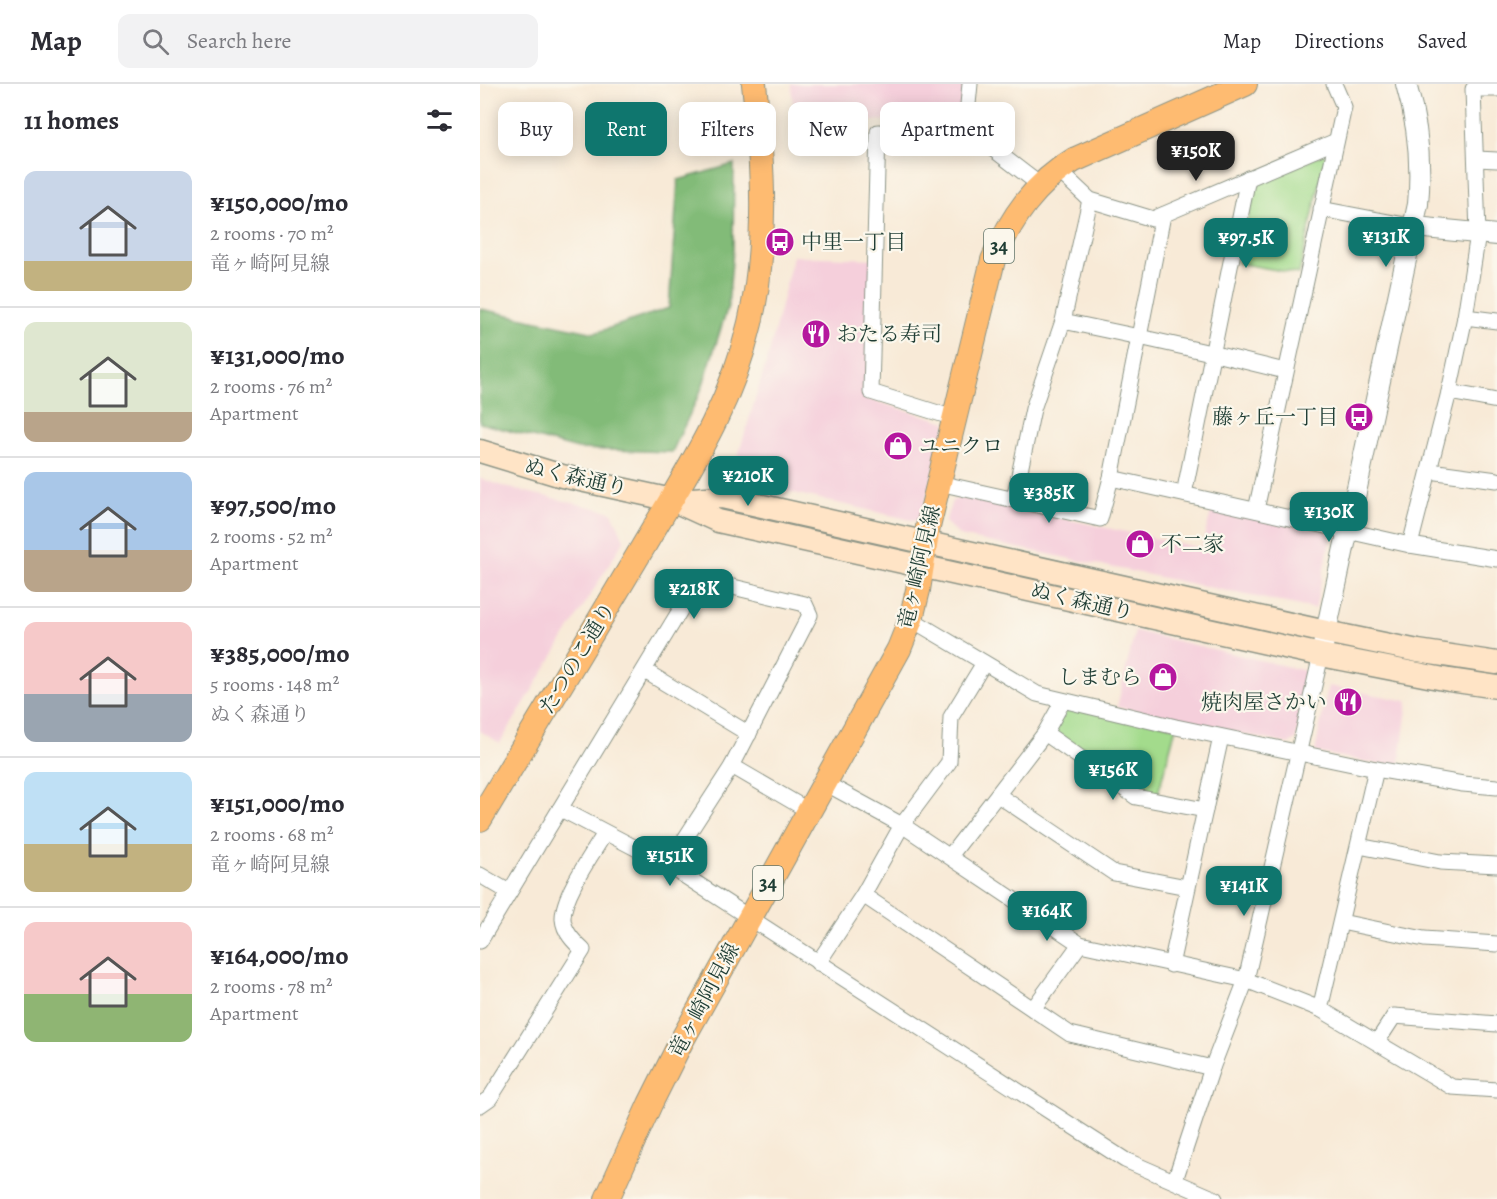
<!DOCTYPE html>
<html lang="en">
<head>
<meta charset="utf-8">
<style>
	body { margin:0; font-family:Alegreya,"Noto Serif JP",serif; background:#f2f2f3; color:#2b2b33; height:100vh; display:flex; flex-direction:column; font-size:22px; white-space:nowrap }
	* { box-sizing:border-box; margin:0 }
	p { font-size:20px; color:#7c7c81 }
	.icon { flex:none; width:33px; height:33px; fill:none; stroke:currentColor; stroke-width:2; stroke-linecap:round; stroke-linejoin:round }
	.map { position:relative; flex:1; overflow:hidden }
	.side { display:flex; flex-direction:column; background:#fff; width:480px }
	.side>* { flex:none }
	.hud { position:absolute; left:18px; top:18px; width:570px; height:54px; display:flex; gap:12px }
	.price { position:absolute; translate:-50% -51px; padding:0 14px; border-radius:12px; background:#0f766e; color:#fff; font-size:20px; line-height:39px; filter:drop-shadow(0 2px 3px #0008) }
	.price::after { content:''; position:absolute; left:50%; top:36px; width:18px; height:14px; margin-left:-9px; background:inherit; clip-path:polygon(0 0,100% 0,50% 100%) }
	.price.active { background:#222; color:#fff }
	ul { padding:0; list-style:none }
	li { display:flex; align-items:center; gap:18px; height:150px; padding:0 24px }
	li+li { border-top:2px solid #e1e1e2 }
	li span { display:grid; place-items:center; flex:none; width:168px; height:120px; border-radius:12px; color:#555 }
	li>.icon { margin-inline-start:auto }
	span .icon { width:72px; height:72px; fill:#fffc; stroke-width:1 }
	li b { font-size:26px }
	h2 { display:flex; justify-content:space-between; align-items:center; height:72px; padding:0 24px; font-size:26px }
	.tag { padding:0 21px; border-radius:12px; background:#fff; box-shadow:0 3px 15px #0003; font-size:21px; line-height:54px }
	.tag.active { background:#0f766e; color:#fff }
	header { display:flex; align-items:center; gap:36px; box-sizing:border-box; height:84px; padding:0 30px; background:#fff; border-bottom:2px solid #e1e1e2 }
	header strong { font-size:28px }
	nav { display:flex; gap:33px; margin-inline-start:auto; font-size:21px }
	.search { width:420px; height:54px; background:#f2f2f3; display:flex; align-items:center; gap:15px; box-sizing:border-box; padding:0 21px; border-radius:12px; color:#7c7c81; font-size:22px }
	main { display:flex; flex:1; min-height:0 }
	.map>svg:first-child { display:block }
	.built { fill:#f5cfdb }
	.green { fill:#a3db8c; stroke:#618c60; stroke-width:1.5 }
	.forest { fill:#82bb78; stroke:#507c56; stroke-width:1.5 }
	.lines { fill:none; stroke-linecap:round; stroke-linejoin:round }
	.minor-casing { stroke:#8c9486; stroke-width:17 }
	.tertiary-casing { stroke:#8c9486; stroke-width:22 }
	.secondary-casing { stroke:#8c9486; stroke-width:25 }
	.primary-casing { stroke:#8c9486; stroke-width:26 }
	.minor { stroke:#fff; stroke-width:15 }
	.tertiary { stroke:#fff; stroke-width:20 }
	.secondary { stroke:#ffe4c6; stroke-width:22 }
	.primary { stroke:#febb71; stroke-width:24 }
	.labels { text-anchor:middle; stroke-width:4.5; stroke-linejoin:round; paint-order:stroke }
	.shield { fill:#fbf7ec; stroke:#61756b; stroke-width:1.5 }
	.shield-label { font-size:20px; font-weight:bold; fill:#1f3d34 }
	.poi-label { font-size:21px; fill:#1f3d34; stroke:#fbf7ec; text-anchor:start }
	.street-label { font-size:21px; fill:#1f3d34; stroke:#fbf7ec }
</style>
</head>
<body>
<header>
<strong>Map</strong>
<div class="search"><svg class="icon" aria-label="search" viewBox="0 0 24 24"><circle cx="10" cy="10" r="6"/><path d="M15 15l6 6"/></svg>Search here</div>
<nav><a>Map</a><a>Directions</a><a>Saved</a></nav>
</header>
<main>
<section class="side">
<h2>11 homes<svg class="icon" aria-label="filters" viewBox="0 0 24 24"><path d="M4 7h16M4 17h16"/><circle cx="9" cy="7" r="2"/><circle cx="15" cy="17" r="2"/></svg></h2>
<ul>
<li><span style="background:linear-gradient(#c9d6e8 75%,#c2b280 0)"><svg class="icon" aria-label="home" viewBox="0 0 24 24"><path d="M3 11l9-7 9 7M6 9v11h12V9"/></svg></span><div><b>¥150,000/mo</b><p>2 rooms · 70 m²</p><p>竜ヶ崎阿見線</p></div></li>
<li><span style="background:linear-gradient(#dfe7d0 75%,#b9a48a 0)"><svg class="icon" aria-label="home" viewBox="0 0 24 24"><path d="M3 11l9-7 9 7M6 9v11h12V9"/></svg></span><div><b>¥131,000/mo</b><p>2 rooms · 76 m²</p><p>Apartment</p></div></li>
<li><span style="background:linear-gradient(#a9c7e8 65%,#b9a48a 0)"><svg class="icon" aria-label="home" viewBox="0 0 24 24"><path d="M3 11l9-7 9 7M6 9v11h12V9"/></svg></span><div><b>¥97,500/mo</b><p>2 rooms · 52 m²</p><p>Apartment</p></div></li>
<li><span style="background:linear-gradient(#f6c9c9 60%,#9aa5b1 0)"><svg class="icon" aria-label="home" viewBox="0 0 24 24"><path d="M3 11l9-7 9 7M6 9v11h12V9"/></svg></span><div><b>¥385,000/mo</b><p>5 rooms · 148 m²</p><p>ぬく森通り</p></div></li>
<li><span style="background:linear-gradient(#bfe0f5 60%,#c2b280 0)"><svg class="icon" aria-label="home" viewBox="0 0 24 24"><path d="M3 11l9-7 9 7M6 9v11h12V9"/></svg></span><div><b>¥151,000/mo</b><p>2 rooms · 68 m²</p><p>竜ヶ崎阿見線</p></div></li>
<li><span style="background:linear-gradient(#f6c9c9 60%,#8fb573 0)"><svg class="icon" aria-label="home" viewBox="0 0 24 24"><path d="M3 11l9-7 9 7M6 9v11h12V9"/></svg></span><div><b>¥164,000/mo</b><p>2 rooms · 78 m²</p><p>Apartment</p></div></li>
</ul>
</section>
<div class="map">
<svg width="1017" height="1115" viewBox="0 0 1017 1115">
	<rect width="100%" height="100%" fill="#fbf7ec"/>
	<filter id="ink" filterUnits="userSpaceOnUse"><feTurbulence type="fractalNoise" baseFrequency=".0167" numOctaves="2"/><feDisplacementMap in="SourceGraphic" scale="12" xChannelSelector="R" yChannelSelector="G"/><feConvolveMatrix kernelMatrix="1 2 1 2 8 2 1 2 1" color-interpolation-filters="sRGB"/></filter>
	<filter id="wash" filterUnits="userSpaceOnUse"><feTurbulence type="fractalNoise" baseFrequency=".008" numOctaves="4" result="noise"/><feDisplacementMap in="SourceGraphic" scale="24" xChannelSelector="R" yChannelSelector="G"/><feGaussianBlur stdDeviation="1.35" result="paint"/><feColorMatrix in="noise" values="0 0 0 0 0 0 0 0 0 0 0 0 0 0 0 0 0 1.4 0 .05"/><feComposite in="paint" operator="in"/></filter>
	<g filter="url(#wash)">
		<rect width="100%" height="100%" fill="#f8ead7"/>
		<g class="built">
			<path d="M311,0H487L484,34L315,39Z"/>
			<path d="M313,172L394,175L387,315L467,338L440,438L271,399L258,372L290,266Z"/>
			<path d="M0,394L25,403L132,428L144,456L20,659L0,647Z"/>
			<path d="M482,413L721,464L732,425L852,448L835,525L480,452L465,438L472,417Z"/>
			<path d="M655,547L826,587L828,593L816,655L808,660L637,623Z"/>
			<path d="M848,602L928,617L919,684L835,668Z"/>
		</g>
		<g class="green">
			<path d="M843,70L846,72L819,190L758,179L776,100Z"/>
			<path d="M583,617L696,643L676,717L565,649Z"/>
		</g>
		<path class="forest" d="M254,80L253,166L248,222L222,304L192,368L98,365L0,339V225L115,249L189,224L198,96Z"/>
	</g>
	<g filter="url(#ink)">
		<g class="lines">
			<g class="minor-casing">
				<g id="minor">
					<path d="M485,51L490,0"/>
					<path d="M997,75L1017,76"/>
					<path d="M577,85L610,116L673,135L856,57"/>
					<path d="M610,116L583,237L659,253L683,131"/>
					<path d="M841,125L935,143"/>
					<path d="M985,233L1017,237"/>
					<path d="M969,308L1017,317"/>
					<path d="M474,334L391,308L398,48L485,51L504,58L560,101"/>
					<path d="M950,387L1017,396"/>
					<path d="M631,394L930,461L1017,475"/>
					<path d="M459,399L620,435L631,394L659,253L731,269L805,287"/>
					<path d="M704,410L768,94"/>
					<path d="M534,415L553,325L583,237"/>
					<path d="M776,426L864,23L854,0"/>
					<path d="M930,461L969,308L985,233L998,150L993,5H1017"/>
					<path d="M431,535L557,610L696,643L896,685L983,700L1017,703"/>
					<path d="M165,587L269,650"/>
					<path d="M565,649L656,713L725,726"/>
					<path d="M252,682L329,727"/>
					<path d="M345,699L422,741L600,860L766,896L840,925L972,1003L1017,1006"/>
					<path d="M518,711L634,789L707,803"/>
					<path d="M81,725L188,781L645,1076L735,1115"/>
					<path d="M879,762L960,778L1017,781"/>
					<path d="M470,772L565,649L583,617"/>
					<path d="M0,791L29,808"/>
					<path d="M383,811L590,950L732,984"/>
					<path d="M861,838L944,855L1017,860"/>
					<path d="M0,857L219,495L325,520L330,531L252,682L188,781"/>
					<path d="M338,879L383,811L422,741L469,678L471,633L504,579"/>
					<path d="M691,881L741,653"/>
					<path d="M553,925L600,860"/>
					<path d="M840,925L896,685"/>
					<path d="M897,958L914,932L1017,940"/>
					<path d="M0,1021L10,1014L103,866C94,858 84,848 83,835C82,812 113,769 125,749"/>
					<path d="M695,1096L732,984L766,896L841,571"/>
				</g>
			</g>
			<g class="tertiary-casing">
				<g id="tertiary">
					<path d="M935,143L1017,151"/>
					<path d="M841,571L938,120C942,78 938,40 926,0"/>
				</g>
			</g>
			<g class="secondary-casing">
				<g id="secondary">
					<path d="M0,367L82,392L192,416L238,437L841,571L969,596L1017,603"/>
					<path d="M197,416L242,413L846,548L938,567L1017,579"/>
				</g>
			</g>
			<g class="primary-casing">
				<g id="primary">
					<path d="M0,735C55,644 109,554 163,463C207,388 250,325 270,239C288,161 283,79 274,0"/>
					<path d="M127,1115L170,1020L201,958L419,565L431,535L438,506L448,443L513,176C531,134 555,99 594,76L765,0"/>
				</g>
			</g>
			<use href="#minor" class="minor"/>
			<use href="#tertiary" class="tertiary"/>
			<use href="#secondary" class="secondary"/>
			<use href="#primary" class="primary"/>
		</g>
	</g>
	<defs>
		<g id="bus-disc" transform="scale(1.5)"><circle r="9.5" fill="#b5179e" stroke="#fbf7ec"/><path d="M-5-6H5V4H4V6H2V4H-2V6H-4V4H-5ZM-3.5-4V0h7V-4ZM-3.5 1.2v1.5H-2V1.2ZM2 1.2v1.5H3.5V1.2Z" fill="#fff"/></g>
		<g id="restaurant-disc" transform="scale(1.5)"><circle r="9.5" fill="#b5179e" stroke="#fbf7ec"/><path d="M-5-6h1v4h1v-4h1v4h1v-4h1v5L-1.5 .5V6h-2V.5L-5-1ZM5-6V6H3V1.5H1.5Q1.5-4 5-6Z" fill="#fff"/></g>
		<g id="shop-disc" transform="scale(1.5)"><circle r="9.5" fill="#b5179e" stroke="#fbf7ec"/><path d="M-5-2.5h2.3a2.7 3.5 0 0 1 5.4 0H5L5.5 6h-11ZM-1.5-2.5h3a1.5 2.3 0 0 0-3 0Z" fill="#fff"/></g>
	</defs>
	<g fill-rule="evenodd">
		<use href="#bus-disc" x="300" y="158"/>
		<use href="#restaurant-disc" x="336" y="250"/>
		<use href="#bus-disc" x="879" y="333"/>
		<use href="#shop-disc" x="418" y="362"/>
		<use href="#shop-disc" x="660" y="460"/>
		<use href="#shop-disc" x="683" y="593"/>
		<use href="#restaurant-disc" x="868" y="618"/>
	</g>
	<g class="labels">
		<g class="shield">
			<rect x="504" y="145" width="30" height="34" rx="4.5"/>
			<rect x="273" y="782" width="30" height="34" rx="4.5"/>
		</g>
		<g class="shield-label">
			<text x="519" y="169">34</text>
			<text x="288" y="806">34</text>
		</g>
		<g class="poi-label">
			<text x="321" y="165">中里一丁目</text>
			<text x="357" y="257">おたる寿司</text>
			<text x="858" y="340" text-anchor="end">藤ヶ丘一丁目</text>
			<text x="439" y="369">ユニクロ</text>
			<text x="681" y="467">不二家</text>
			<text x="662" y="600" text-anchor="end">しまむら</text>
			<text x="847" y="625" text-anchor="end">焼肉屋さかい</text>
		</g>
		<g class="street-label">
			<text transform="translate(96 393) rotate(13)" y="7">ぬく森通り</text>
			<text transform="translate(439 483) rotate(-77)" y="7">竜ヶ崎阿見線</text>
			<text transform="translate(602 517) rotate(13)" y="7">ぬく森通り</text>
			<text transform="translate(97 574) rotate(-59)" y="7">たつのこ通り</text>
			<text transform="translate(224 916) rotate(-62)" y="7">竜ヶ崎阿見線</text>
		</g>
	</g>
</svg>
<b class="price active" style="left:716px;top:98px">¥150K</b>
<b class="price" style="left:906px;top:184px">¥131K</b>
<b class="price" style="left:766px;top:185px">¥97.5K</b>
<b class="price" style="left:268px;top:423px">¥210K</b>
<b class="price" style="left:569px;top:440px">¥385K</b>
<b class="price" style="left:849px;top:459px">¥130K</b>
<b class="price" style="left:214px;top:536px">¥218K</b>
<b class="price" style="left:633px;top:717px">¥156K</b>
<b class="price" style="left:190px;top:803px">¥151K</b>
<b class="price" style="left:764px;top:833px">¥141K</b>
<b class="price" style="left:567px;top:858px">¥164K</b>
<div class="hud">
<a class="tag">Buy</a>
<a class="tag active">Rent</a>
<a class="tag">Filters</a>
<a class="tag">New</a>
<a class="tag">Apartment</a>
</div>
</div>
</main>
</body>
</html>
